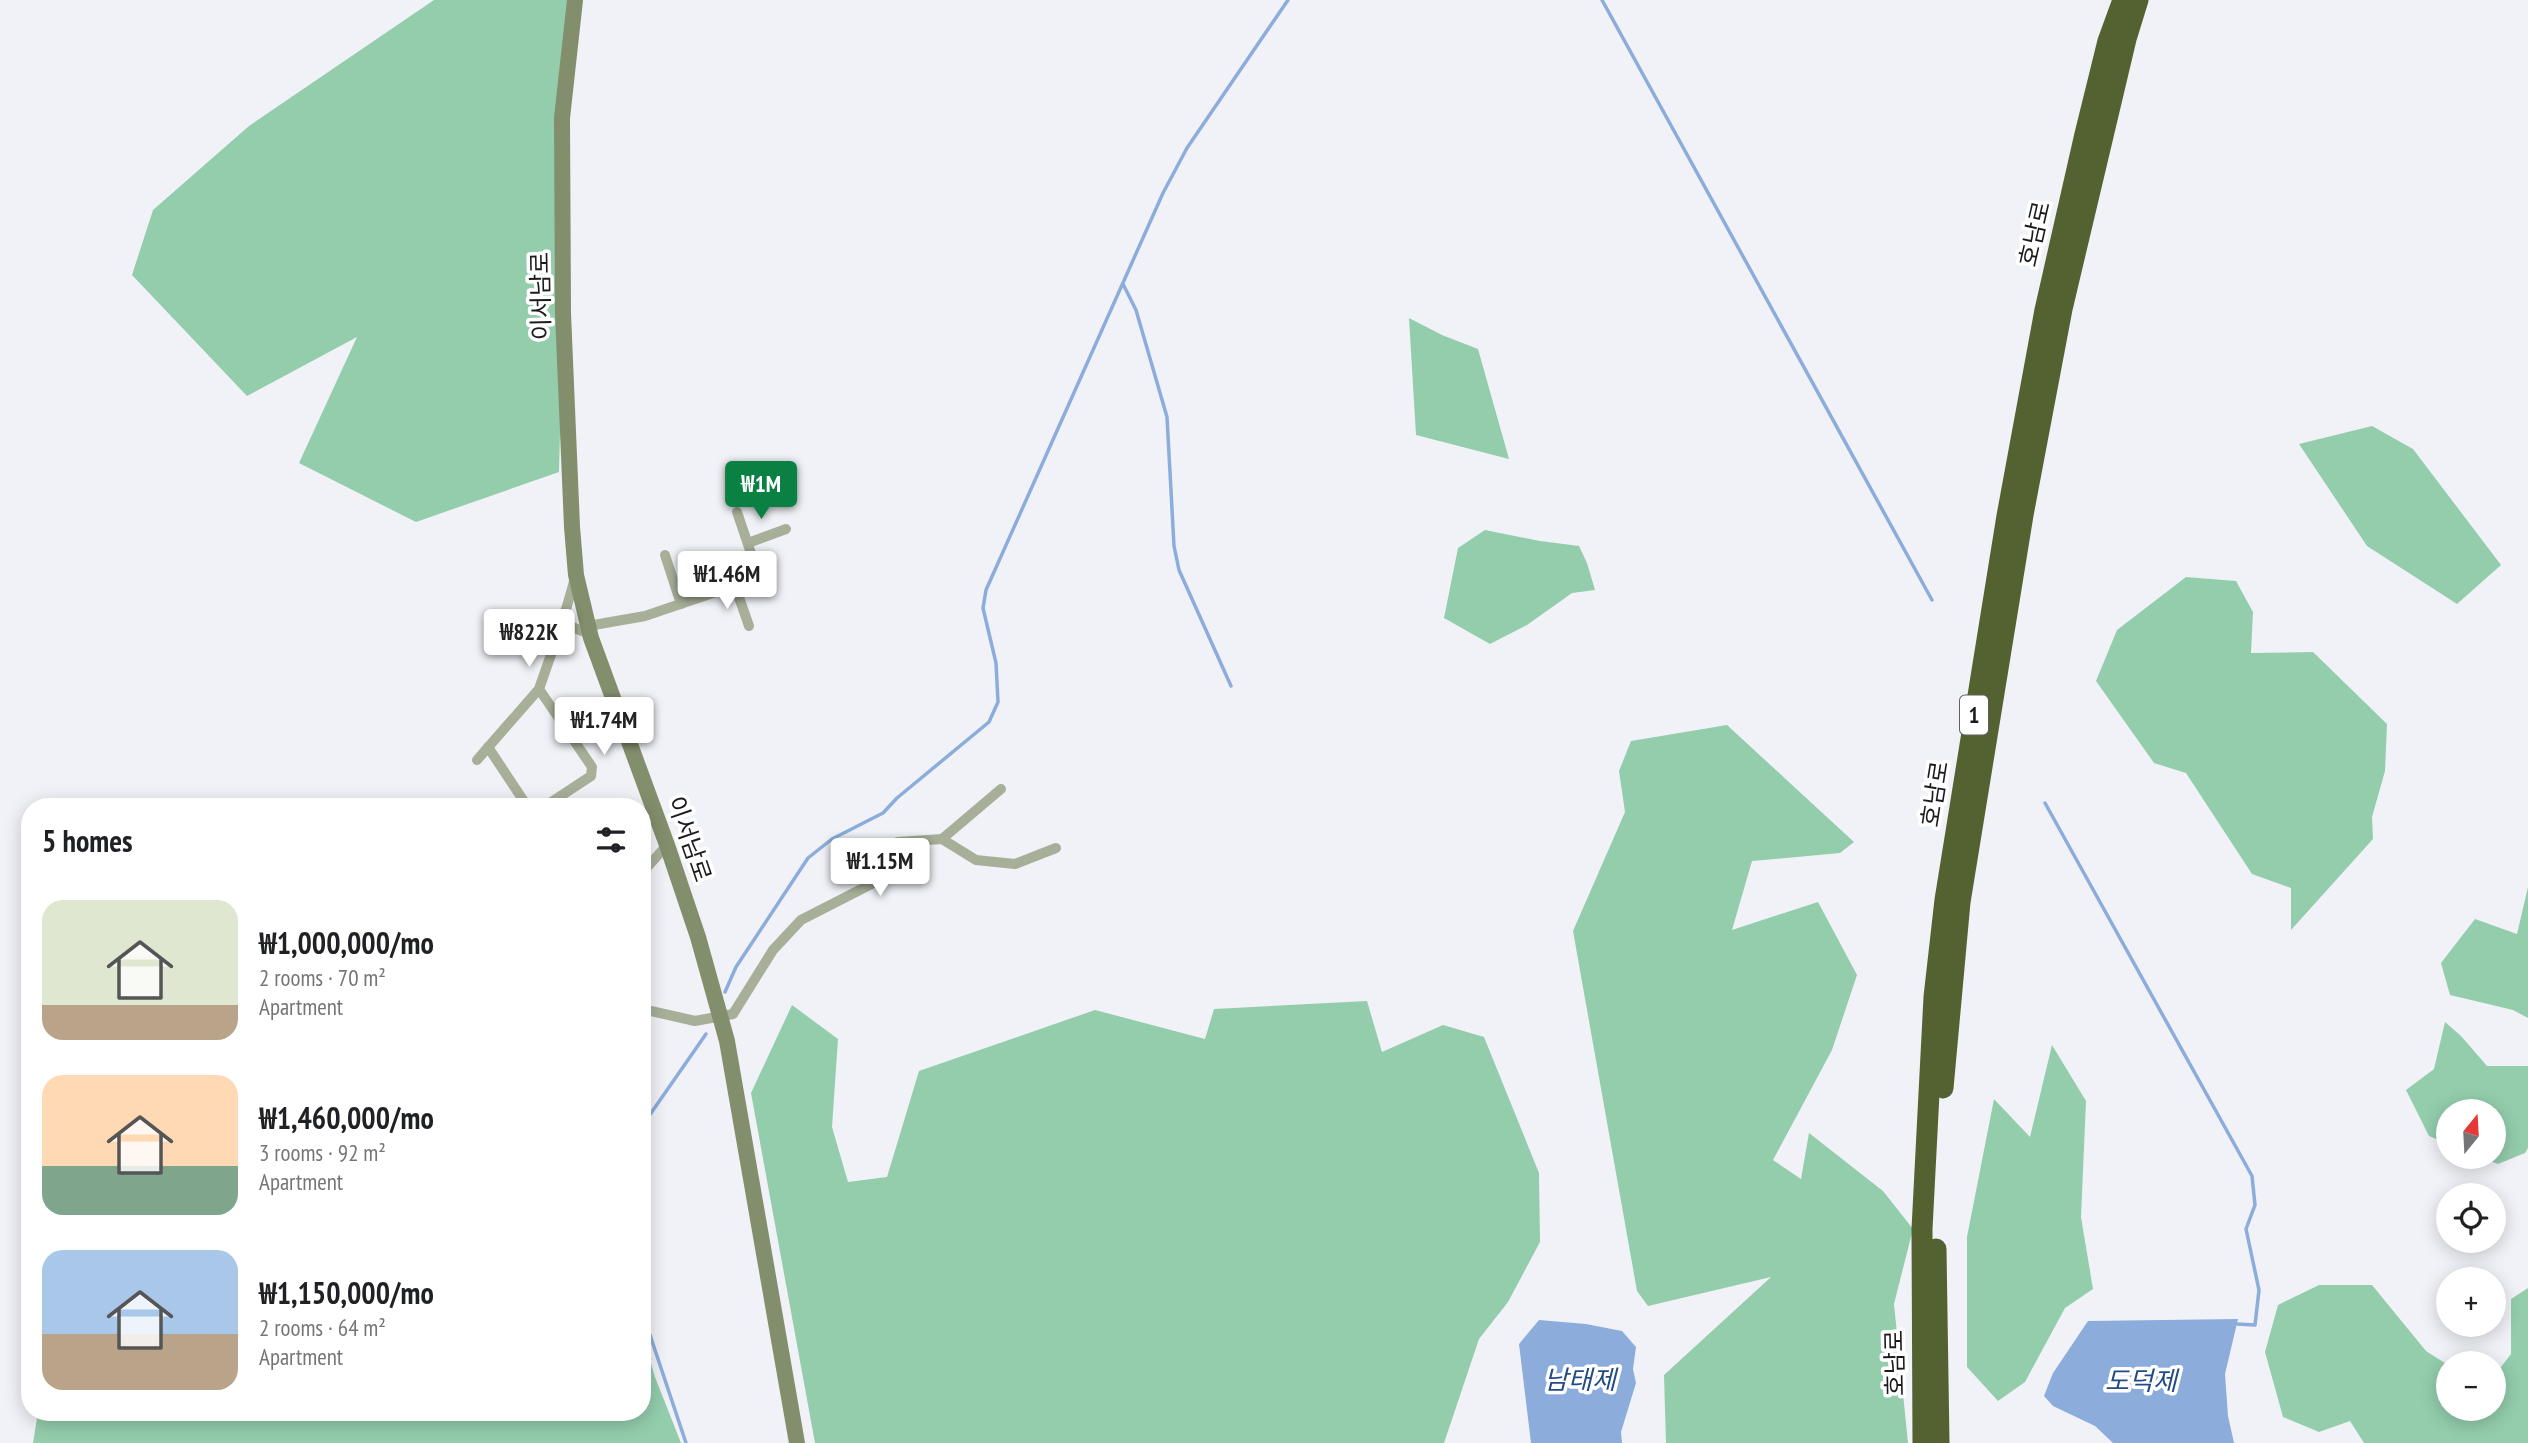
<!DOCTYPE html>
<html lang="en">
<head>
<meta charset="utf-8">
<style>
	body { margin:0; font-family:"PT Sans Narrow","Noto Sans KR",sans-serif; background:#f2f2f2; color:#202124; height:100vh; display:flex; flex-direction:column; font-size:26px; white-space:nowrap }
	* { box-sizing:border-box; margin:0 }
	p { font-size:23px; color:#757577 }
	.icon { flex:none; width:38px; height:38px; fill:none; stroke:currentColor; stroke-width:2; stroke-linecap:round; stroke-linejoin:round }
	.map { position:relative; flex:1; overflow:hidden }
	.drawer { position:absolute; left:21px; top:798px; width:630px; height:623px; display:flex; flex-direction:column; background:#fff; border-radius:28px; box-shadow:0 4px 18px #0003 }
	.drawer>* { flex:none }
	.needle { width:46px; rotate:18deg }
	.controls { position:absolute; left:2436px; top:1099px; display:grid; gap:14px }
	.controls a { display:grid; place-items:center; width:70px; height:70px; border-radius:50%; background:#fff; box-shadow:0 4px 18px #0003; font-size:35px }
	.price { position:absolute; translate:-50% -60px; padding:0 16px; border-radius:7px; background:#fff; color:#222; font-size:23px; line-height:46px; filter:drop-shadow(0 2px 4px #0008) }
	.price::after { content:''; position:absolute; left:50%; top:42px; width:21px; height:16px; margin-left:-10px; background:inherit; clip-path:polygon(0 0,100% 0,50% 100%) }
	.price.active { background:#0b8043; color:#fff }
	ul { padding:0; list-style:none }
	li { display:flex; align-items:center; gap:21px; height:175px; padding:0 21px }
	li span { display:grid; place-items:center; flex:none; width:196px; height:140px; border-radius:21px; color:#555 }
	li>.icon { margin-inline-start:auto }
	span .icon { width:84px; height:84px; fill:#fffc; stroke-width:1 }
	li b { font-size:30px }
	h2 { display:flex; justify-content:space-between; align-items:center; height:84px; padding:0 21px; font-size:30px }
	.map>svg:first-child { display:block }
	.forest { fill:#93cdac }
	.water { fill:#8caddb }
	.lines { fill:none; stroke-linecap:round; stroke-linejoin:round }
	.stream { stroke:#8caddb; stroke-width:3.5 }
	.street { stroke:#a7af98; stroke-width:10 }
	.secondary { stroke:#838e6c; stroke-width:16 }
	.highway { stroke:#536230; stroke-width:21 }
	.labels { text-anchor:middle; stroke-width:7; stroke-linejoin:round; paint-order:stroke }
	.shield { fill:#fff; stroke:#5f5f61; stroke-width:2 }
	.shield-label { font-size:23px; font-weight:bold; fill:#1b1b1d }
	.street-label { font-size:24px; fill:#1b1b1d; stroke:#fff }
	.water-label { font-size:26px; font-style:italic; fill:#234c85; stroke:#fff }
</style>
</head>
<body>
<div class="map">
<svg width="2528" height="1443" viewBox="0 0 2528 1443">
	<rect width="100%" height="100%" fill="#f1f2f7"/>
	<g class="forest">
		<path d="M434,0H575L562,118L563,313L559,472L416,522L299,463L357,337L247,396L132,275L153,210L249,126Z"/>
		<path d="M1409,318L1442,335L1478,349L1509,459L1416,435Z"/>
		<path d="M2372,426L2413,449L2501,565L2457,604L2367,546L2299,444Z"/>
		<path d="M1485,530L1540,541L1579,546L1587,563L1595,590L1572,593L1527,625L1490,644L1444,618L1458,548Z"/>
		<path d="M2186,577L2236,581L2253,612L2251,653L2313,652L2387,724L2385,771L2372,817L2373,839L2291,930V888L2252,874L2186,773L2154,763L2096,681L2117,630Z"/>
		<path d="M1727,725L1854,842L1840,853L1752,861L1732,930L1818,902L1857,975L1832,1050L1773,1160L1801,1179L1809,1133L1883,1191L1913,1229L1894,1304L1908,1443H1666L1664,1375L1771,1277L1648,1306L1637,1291L1573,931L1625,812L1619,771L1631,741Z"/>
		<path d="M2528,887V1018L2513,1010L2450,995L2441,963L2475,919L2517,934Z"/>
		<path d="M1367,1001L1382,1052L1443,1025L1484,1037L1539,1173L1540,1242L1508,1302L1479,1339L1444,1443H815L751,1093L792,1005L838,1039L832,1127L848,1182L887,1177L919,1071L1095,1010L1205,1039L1214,1009Z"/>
		<path d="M2445,1022L2461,1036L2487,1066H2528V1148L2525,1153L2498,1164L2480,1157H2494V1111H2448V1144L2429,1136L2406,1090L2434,1069Z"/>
		<path d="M2052,1045L2086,1101L2081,1217L2093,1289L2065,1308L2025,1382L1998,1401L1967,1367V1237L1994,1099L2030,1137Z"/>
		<path d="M2319,1285H2372L2426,1351L2448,1365V1409H2494V1376L2511,1354V1299L2528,1288V1443H2364L2350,1421L2319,1432L2283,1417L2265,1352L2278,1305Z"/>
		<path d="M642,1333L655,1377L681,1443H33L38,1412H642Z"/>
	</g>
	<g class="water">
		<path d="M2238,1319L2225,1374L2228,1416L2234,1443H2113L2095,1426L2053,1406L2044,1396L2053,1373L2088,1321Z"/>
		<path d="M1539,1320L1586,1324L1622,1331L1636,1347L1633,1369L1636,1383L1621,1432L1622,1443H1531L1519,1344Z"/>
	</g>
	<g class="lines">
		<g class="stream">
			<path d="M1602,0L1932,600"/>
			<path d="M1123,284L1136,310L1167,417L1174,546L1179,570L1231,686"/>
			<path d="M2045,803L2252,1176L2255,1205L2246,1229L2259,1290L2255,1325L2237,1324"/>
			<path d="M725,992L736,967L808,858L832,839L883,813L897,798L989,722L998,702L996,663L983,608L986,590L1163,193L1187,148L1288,0"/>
			<path d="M642,1126L706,1034"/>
			<path d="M642,1311L686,1443"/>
		</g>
		<g class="street">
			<path d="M748,543L786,529"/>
			<path d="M665,555L681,604"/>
			<path d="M735,586L749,626"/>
			<path d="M588,626L645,616L754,579L757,571L737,512"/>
			<path d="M560,629L572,627L590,634"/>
			<path d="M539,689L592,767L591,776L544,807"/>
			<path d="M488,747L527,806L531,807"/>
			<path d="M477,760L539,689L563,620L575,578"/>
			<path d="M942,839L1001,789"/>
			<path d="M642,873L667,845"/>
			<path d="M642,1009L695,1021L733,1014L773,950L801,920L891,874L898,842L942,839L976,860L1015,864L1056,848"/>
		</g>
		<path class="secondary" d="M575,0L562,118L563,313L572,527L576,575L591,638L667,845L698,937L727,1041L797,1443"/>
		<g class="highway">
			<path d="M1943,1088L1960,902L2023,515L2062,309L2126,39L2138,0"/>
			<path d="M1936,1249L1939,1443"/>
			<path d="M1923,1443L1922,1229L1934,997L1945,900L2007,516L2045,310L2085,134L2108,41L2123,0"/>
		</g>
	</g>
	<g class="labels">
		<rect class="shield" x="1960" y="695.5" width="28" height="39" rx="5"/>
		<g class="shield-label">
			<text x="1974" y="723">1</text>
		</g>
		<g class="street-label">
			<text transform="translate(2035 234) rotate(-77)" y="8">호남로</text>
			<text transform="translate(541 296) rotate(-91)" y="8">이서남로</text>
			<text transform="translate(1935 794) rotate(-81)" y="8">호남로</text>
			<text transform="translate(689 839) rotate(71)" y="8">이서남로</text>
			<text transform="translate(1895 1363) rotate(-91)" y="8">호남로</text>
		</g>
		<g class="water-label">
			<text x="1580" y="1389">남태제</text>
			<text x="2141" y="1390">도덕제</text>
		</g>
	</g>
</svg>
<div class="controls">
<a><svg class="needle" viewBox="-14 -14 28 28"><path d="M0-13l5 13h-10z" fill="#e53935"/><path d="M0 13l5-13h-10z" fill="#757577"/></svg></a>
<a><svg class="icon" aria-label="locate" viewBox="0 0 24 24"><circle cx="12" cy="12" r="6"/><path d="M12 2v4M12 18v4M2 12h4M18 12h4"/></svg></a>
<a>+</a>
<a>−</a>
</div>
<b class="price active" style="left:761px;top:521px">₩1M</b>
<b class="price" style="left:727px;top:611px">₩1.46M</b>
<b class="price" style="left:529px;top:669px">₩822K</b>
<b class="price" style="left:604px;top:757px">₩1.74M</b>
<b class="price" style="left:880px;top:898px">₩1.15M</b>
<section class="drawer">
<h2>5 homes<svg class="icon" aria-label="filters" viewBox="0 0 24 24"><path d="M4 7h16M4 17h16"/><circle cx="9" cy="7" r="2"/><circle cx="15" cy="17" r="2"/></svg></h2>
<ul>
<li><span style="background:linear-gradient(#dfe7d0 75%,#b9a48a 0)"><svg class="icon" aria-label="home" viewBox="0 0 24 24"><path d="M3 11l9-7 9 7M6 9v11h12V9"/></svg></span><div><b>₩1,000,000/mo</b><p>2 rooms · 70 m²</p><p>Apartment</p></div></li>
<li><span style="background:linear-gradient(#ffd9b3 65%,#7fa58c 0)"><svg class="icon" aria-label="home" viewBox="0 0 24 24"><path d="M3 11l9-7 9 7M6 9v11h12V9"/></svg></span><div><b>₩1,460,000/mo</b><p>3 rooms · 92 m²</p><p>Apartment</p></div></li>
<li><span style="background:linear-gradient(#a9c7e8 60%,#b9a48a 0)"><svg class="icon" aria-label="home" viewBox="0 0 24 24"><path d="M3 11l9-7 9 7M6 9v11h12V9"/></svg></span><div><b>₩1,150,000/mo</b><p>2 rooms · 64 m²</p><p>Apartment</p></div></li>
</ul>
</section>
</div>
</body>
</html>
